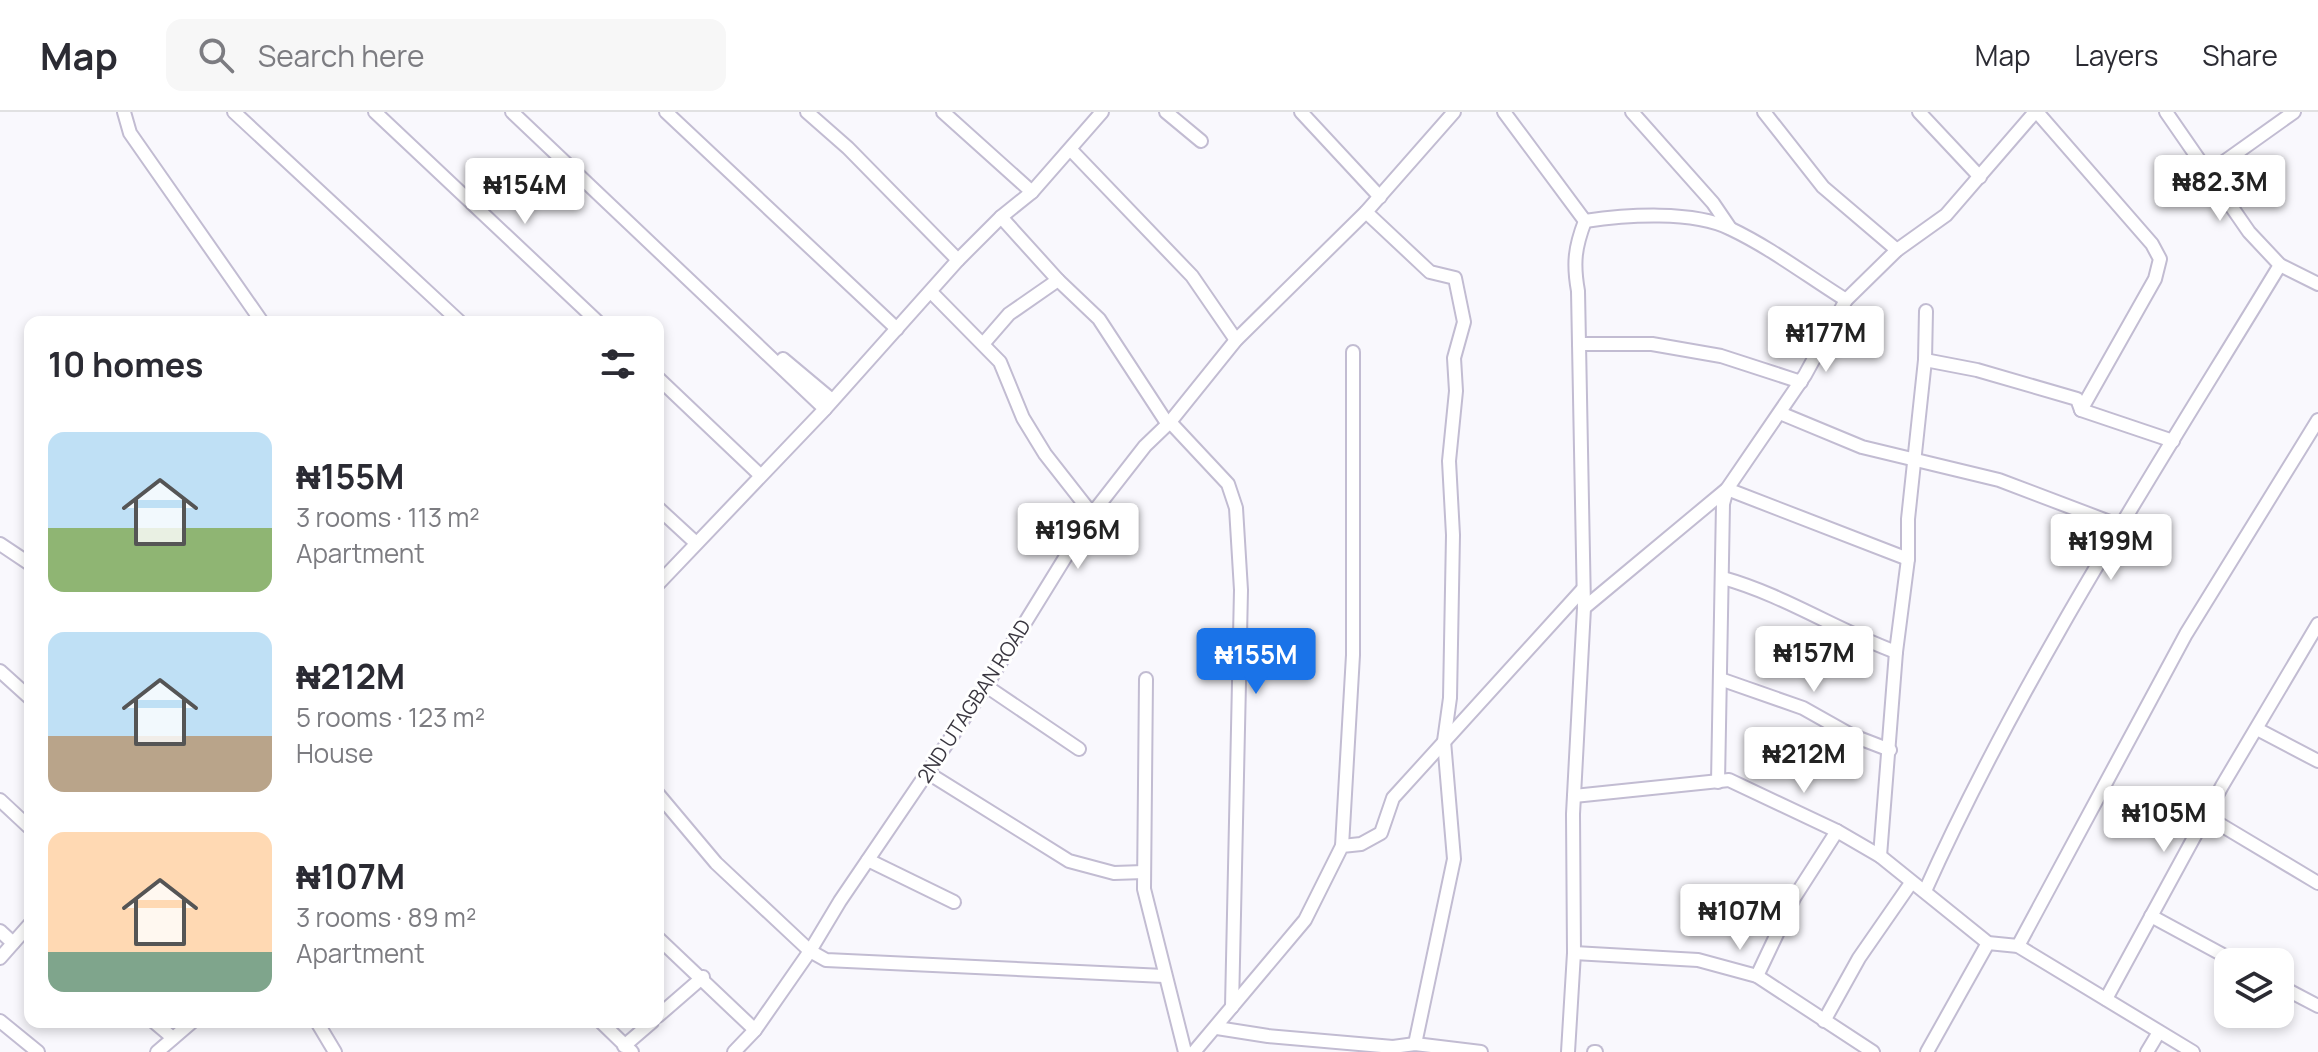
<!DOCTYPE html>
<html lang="en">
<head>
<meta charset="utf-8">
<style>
	body { margin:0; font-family:Manrope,sans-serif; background:#f7f7f7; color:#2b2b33; height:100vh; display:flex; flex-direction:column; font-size:30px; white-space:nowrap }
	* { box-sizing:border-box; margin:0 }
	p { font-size:26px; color:#7c7c81 }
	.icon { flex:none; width:44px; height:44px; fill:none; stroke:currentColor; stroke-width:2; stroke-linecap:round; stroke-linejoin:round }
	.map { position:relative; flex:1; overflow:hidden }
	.panel { position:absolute; left:24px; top:204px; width:640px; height:712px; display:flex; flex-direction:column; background:#fff; border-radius:16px; box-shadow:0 4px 12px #0003 }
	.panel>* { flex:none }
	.controls { position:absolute; left:2214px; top:836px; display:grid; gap:16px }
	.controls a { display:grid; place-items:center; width:80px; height:80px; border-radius:16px; background:#fff; box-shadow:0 4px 12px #0003; font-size:40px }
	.price { position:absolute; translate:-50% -68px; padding:0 18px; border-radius:8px; background:#fff; color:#222; font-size:26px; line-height:52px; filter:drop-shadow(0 2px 4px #0008) }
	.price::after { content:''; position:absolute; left:50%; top:48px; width:24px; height:18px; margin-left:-12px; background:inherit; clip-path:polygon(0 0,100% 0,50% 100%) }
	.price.selected { background:#1a73e8; color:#fff }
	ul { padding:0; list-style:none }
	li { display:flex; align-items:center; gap:24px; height:200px; padding:0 24px }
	li span { display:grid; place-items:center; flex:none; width:224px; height:160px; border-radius:16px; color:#555 }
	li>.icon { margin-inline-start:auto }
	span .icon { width:96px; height:96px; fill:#fffc; stroke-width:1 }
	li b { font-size:34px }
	h2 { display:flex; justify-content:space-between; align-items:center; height:96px; padding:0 24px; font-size:34px }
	header { display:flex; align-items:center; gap:48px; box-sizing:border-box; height:112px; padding:0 40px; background:#fff; border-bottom:2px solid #e1e1e2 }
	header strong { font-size:38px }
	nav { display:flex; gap:44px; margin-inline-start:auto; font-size:28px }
	.search { width:560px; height:72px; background:#f7f7f7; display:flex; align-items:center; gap:20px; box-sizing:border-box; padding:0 28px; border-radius:16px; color:#7c7c81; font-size:30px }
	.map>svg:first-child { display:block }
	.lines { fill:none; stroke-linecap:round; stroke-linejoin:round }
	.minor-casing { stroke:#c2bcd2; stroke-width:16 }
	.minor { stroke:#fff; stroke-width:12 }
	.labels { text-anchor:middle; stroke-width:6; stroke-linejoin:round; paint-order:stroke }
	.street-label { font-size:20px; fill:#3a3740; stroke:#fff }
</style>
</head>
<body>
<header>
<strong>Map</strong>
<div class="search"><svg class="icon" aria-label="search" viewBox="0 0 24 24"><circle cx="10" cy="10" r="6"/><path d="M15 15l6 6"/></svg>Search here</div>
<nav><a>Map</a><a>Layers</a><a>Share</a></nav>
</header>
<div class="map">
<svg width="2318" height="940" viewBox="0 0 2318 940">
	<rect width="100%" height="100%" fill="#f9f8fd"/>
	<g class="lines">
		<g class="minor-casing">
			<g id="minor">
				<path d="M124,0L130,21L262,210"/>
				<path d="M234,0L460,210"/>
				<path d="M375,0L598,210"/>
				<path d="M512,0L825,297"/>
				<path d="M666,0L897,217"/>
				<path d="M807,0L848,36L958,148"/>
				<path d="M943,0L1032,80"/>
				<path d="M1166,0L1201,29"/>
				<path d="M1301,0L1380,85"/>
				<path d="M1504,0L1585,109C1575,135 1573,151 1578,179L1584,496L1573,702L1574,841L1568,940"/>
				<path d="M1632,0L1713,91L1730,116"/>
				<path d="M1764,0L1823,75L1897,138"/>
				<path d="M1919,0L1980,65"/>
				<path d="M2037,0L2152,132L2160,147L2155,167L2081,298"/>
				<path d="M2166,0L2249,120L2280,153L2318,172"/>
				<path d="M1071,38L1192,164L1236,228"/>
				<path d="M2207,62L2294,0"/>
				<path d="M1366,100L1430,160L1455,166L1464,210L1454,246L1456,279L1449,349L1453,423L1450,586L1444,629L1454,747L1415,932"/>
				<path d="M1001,105L1058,168"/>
				<path d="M1585,109C1626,103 1693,98 1731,117C1771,136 1809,165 1846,188"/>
				<path d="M932,181L1000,250L1023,306L1045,342L1092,402"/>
				<path d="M983,232L1009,202L1058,168L1099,207L1167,311"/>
				<path d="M1579,232H1652L1721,244L1801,270"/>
				<path d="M783,247L832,288"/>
				<path d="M1925,248L1977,258L2077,287L2081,298L2173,329"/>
				<path d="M658,266L760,363"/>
				<path d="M1780,301L1862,335L1999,368L2123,415"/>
				<path d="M1170,310L1228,372L1236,396L1241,478L1232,895"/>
				<path d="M658,396L696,431"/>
				<path d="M0,432L30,452"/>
				<path d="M1723,466C1784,483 1836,518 1896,540"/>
				<path d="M658,472L825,297L958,148L1001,105L1032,80L1102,0"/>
				<path d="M1584,496L1727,377L1805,263L1846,188L1897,138L1946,103L2035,0"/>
				<path d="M0,559L30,586"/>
				<path d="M1146,567L1144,777L1185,940"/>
				<path d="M1723,568L1803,596L1851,623L1890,638"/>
				<path d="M986,574L1079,637"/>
				<path d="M2257,617L2318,649"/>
				<path d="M928,661L1069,749L1114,761L1144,760"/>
				<path d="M1718,670L1723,392L1727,377L1908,447"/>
				<path d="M658,682L716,751L810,839L826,848L1164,864"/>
				<path d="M1574,684L1729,668L1837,719L1880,744L1988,831L2018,834L2193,940"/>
				<path d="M0,688L30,716"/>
				<path d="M2206,704L2318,771"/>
				<path d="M1342,734L1353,543V240"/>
				<path d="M1880,744L1896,540L1908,447V407L1925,248L1926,199"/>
				<path d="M868,748L954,790"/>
				<path d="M1925,779C2023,561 2156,357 2280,153"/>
				<path d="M2151,804L2236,850"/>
				<path d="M0,819L13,831"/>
				<path d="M658,826L755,918"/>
				<path d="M2018,834L2186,522L2318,308"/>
				<path d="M1574,841L1698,848L1757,864L1873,940"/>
				<path d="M0,846L30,812"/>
				<path d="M1757,864L1794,786L1837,719"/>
				<path d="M2280,874L2318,894"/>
				<path d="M2106,887L2222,674L2318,512"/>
				<path d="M658,904L703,865"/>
				<path d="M0,909L38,940"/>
				<path d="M1824,909L1859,846L1911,771"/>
				<path d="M154,910L173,926"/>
				<path d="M317,910L335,940"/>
				<path d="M601,910L632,940"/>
				<path d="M1217,916L1268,924L1393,935L1415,932L1481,940"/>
				<path d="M624,934L652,910"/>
				<path d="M157,940L192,910"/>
				<path d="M734,940L755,918L810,839L840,789L986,574L1092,402L1145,334L1170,310L1236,228L1366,100L1454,0"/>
				<path d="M1194,940L1305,808L1342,734L1361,732L1381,721L1393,686L1583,477"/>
				<path d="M1594,940H1596"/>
				<path d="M1927,940L1988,831"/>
				<path d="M2147,940L2159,920"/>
			</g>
		</g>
		<use href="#minor" class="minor"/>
	</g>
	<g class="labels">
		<g class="street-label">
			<text transform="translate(974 589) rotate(-57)" y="7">2ND UTAGBAN ROAD</text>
		</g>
	</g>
</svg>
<div class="controls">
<a><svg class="icon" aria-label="layers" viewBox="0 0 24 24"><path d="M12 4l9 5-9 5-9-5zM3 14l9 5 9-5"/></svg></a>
</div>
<b class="price" style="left:2220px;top:111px">₦82.3M</b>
<b class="price" style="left:525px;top:114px">₦154M</b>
<b class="price" style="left:1826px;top:262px">₦177M</b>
<b class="price" style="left:1078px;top:459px">₦196M</b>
<b class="price" style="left:2111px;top:470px">₦199M</b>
<b class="price" style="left:1814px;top:582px">₦157M</b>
<b class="price selected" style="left:1256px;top:584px">₦155M</b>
<b class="price" style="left:1804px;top:683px">₦212M</b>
<b class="price" style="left:2164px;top:742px">₦105M</b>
<b class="price" style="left:1740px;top:840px">₦107M</b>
<section class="panel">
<h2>10 homes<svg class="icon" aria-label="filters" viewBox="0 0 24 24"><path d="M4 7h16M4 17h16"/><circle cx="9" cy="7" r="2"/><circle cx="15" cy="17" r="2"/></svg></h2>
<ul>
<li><span style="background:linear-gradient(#bfe0f5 60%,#8fb573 0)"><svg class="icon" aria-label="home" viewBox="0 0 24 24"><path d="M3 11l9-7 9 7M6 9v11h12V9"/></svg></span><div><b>₦155M</b><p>3 rooms · 113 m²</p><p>Apartment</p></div></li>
<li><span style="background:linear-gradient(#bfe0f5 65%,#b9a48a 0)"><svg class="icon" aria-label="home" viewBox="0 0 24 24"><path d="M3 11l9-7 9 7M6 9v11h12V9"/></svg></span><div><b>₦212M</b><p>5 rooms · 123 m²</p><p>House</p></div></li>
<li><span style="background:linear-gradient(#ffd9b3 75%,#7fa58c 0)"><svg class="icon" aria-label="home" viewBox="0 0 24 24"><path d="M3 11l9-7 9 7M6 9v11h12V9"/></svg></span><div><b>₦107M</b><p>3 rooms · 89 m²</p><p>Apartment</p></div></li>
</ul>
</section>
</div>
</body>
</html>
